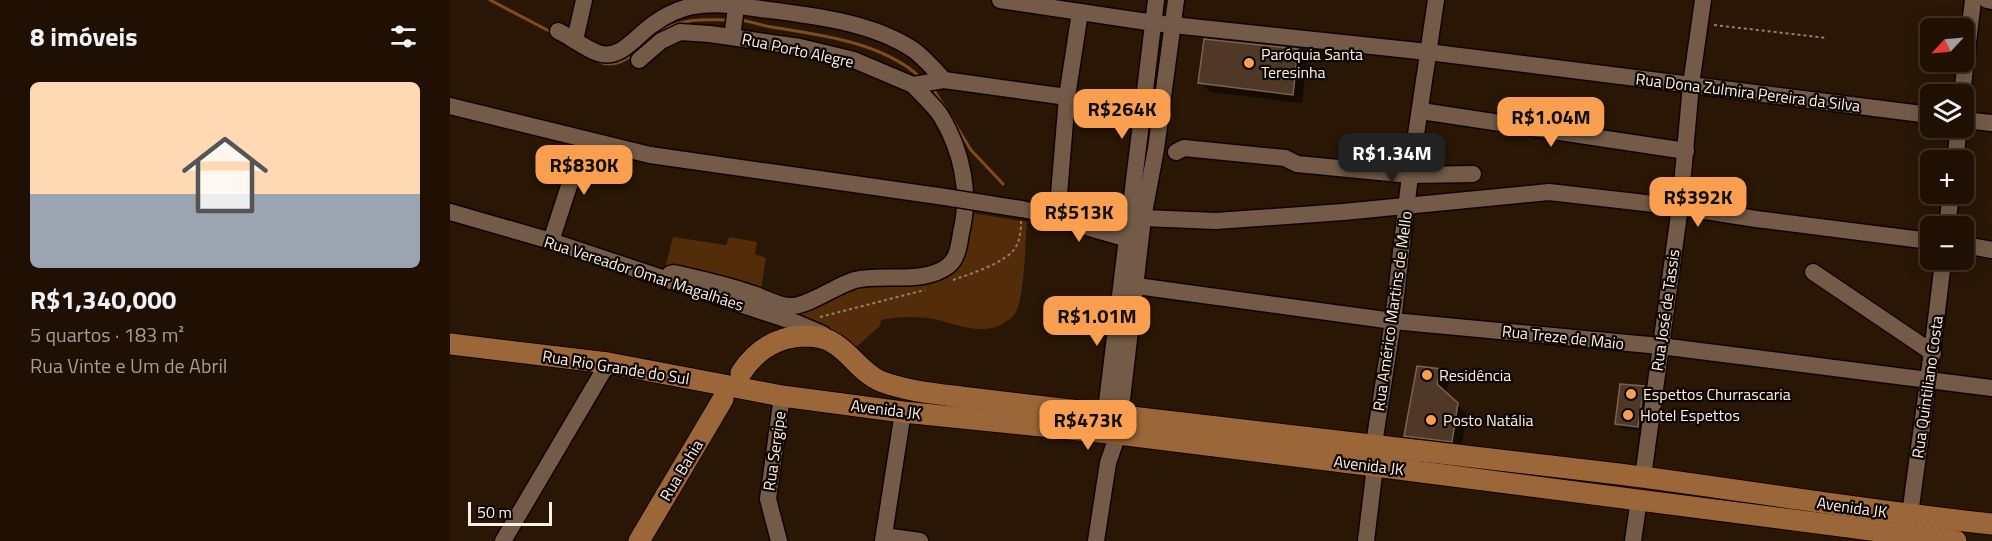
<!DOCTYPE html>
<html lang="pt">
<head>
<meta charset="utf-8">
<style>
	body { margin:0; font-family:"Titillium Web",sans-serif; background:#28190e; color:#f1f3f6; height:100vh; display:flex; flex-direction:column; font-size:22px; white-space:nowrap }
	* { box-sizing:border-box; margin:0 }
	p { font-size:20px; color:#a29d9a }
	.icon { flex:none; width:33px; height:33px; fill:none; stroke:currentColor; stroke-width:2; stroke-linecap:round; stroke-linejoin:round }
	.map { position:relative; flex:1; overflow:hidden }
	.sheet { display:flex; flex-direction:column; background:#201004; width:450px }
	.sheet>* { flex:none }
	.needle { width:39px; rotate:244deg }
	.fabs { position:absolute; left:1470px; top:18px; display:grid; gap:12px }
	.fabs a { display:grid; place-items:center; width:54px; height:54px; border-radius:9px; background:#201004; box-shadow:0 3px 15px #0003,0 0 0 2px #3d3026; font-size:30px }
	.scale { position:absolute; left:18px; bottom:15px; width:84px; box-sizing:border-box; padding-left:6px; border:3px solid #fef0e5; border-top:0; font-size:16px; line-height:21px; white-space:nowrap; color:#fef0e5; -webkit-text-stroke:4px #0c0501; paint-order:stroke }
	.price { position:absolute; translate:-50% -51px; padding:0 14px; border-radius:12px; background:#fa9f4f; color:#111; font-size:20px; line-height:39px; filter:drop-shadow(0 2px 3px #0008) }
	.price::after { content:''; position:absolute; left:50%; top:36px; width:18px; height:14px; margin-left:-9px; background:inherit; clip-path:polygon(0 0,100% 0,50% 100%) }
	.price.selected { background:#222; color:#fff }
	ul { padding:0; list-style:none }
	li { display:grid; align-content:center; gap:12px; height:318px; padding:0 30px }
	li+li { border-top:2px solid #3d3026 }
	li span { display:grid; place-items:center; height:186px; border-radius:9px; color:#555 }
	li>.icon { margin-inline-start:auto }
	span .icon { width:108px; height:108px; fill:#fffc; stroke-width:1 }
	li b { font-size:26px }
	h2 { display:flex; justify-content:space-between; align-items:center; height:72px; padding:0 30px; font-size:26px }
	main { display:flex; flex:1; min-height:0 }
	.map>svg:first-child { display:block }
	.green { fill:#532d09 }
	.shadow { fill:#0007 }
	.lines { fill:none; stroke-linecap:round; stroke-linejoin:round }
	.stream { stroke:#7e4c1f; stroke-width:3 }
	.building { fill:#4f3826; stroke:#7b624f; stroke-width:1.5 }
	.minor-casing { stroke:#120200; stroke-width:19 }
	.major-casing { stroke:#120200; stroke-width:23 }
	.path { stroke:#928173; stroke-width:2; stroke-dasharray:3 3; stroke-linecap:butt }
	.minor { stroke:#735b48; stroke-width:16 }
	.major { stroke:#9b6739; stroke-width:21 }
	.minor-bridge-casing { stroke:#120200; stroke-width:19; stroke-linecap:butt }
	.minor-bridge { stroke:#735b48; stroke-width:16 }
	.poi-dot { fill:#fa9f4f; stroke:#0c0501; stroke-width:2 }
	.labels { text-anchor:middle; stroke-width:4.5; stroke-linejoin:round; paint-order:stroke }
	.street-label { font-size:16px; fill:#fef0e5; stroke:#0c0501 }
	.poi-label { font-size:16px; fill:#fef0e5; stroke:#0c0501; text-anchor:start }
</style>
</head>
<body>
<main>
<section class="sheet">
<h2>8 imóveis<svg class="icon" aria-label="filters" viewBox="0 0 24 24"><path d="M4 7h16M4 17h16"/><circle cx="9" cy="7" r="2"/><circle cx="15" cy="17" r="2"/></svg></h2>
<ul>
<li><span style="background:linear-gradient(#ffd9b3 60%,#9aa5b1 0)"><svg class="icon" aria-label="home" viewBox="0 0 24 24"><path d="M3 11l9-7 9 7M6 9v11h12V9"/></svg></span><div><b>R$1,340,000</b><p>5 quartos · 183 m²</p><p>Rua Vinte e Um de Abril</p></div></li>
</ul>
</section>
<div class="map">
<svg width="1542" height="541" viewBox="0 0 1542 541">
	<rect width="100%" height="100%" fill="#2a1605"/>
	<path class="green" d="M522,213L577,222C575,244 575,296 565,314C562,318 558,320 554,323C530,338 502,321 477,318C460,316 447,317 431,320L430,326L405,348L214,272L223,237L276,245L279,237L307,242L305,254L316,258L311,288L347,300L453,272L489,264L511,251Z"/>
	<g class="shadow">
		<path d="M847,50L857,60L852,103L760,92L750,82Z"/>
		<path d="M990,371L999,380L996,394L1017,414L1011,450L965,445L956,436Z"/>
		<path d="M1193,388L1198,392L1192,431L1172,428L1167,424Z"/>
	</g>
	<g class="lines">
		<g class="stream">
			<path d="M40,0L101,32"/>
			<path d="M289,20C300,21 310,25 321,27C371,35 431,42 470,77"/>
			<path d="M206,35C226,18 254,19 280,20"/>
			<path d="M147,61C161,68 173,62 185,53"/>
			<path d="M483,89L496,109"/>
			<path d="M499,114L521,150L553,184"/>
		</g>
	</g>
	<g class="building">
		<path d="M754,39L848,49L843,95L748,83Z"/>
		<path d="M967,366L991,369L987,384L1008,403L1002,442L954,436Z"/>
		<path d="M1170,384L1194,386L1188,427L1165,424Z"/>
	</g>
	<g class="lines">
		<g class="minor-casing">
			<g id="minor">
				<path d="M550,0L704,23L978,52L1480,115"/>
				<path d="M1537,0L1542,1"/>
				<path d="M108,31C121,37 134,48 148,53C170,61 186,36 202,25C214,16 228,9 243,6C266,2 288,6 311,9C360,15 424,22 465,51C475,59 485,70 494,80"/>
				<path d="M282,37L287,0"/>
				<path d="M125,40L134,0"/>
				<path d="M189,60L211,41L230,32L260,34L350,47L404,60L463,85L494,80L617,97"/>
				<path d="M1512,94L1523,0"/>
				<path d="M0,106L200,155L495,197"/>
				<path d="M971,111L1236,151"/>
				<path d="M1514,120L1542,123"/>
				<path d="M726,152L734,148L835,158L847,164L960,175L1023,174"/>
				<path d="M1505,160L1509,128"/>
				<path d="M571,209L592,213L608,211L680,220L693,218L766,221L893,212L1099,192L1230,207L1306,219L1480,241"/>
				<path d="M0,212L101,241L347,323L373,334"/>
				<path d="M607,219L617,97L630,12"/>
				<path d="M612,220L678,239"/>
				<path d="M1497,226L1501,194"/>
				<path d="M101,241L134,140"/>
				<path d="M1514,245L1542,250"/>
				<path d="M1363,272L1483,353"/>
				<path d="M216,280L220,274L224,273C251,279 278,285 303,294C316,298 329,307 342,306C358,306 387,285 405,280C433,273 473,285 498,266C508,258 509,245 511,233C521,193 512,151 491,116C484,105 472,95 463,85"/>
				<path d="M672,284L943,321L1210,346L1542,388"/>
				<path d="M654,427L706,0"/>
				<path d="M924,444L943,321L960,175L986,0"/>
				<path d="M1193,477L1230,207L1241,85L1253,0"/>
				<path d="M1460,515C1471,430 1484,345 1493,260"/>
				<path d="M434,536L470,541"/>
				<path d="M53,541L158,363"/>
				<path d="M329,541L318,499L332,396"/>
				<path d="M433,541L453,412"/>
				<path d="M646,541L658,463L668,434L693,218L706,149L726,0"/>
				<path d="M916,541L925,466"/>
				<path d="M1183,541L1189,499"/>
			</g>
		</g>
		<g class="major-casing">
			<g id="major">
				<path d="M0,344L158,363L332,396L453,412L668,434L925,466L1506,541"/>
				<path d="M291,373C306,350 326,337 354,336C365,336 377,338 385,344C402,355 412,373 430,381C459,392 489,394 519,398C736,425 953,448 1169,474C1294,490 1417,511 1542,524"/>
				<path d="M189,541L273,399"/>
			</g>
		</g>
		<g class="path">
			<path d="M1264,25L1377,38"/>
			<path d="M503,280C520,274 549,265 562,252C570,244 571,231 571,221"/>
			<path d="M370,317L475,290"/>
		</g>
		<use href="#minor" class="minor"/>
		<use href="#major" class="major"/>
		<g class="minor-bridge-casing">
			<path id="minor-bridge" d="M495,197L571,209"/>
		</g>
		<use href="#minor-bridge" class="minor-bridge"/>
	</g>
	<g class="poi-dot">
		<circle cx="799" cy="63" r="6"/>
		<circle cx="977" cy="375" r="6"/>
		<circle cx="1181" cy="394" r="6"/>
		<circle cx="1178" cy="415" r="6"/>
		<circle cx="981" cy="420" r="6"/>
	</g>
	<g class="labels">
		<g class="street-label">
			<text transform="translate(348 50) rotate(12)" y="6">Rua Porto Alegre</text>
			<text transform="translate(1298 92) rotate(7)" y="6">Rua Dona Zulmira Pereira da Silva</text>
			<text transform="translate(194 273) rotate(18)" y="6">Rua Vereador Omar Magalhães</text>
			<text transform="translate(1215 310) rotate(-82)" y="6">Rua José de Tassis</text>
			<text transform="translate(942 311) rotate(-82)" y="6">Rua Américo Martins de Mello</text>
			<text transform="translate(1113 337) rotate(6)" y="6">Rua Treze de Maio</text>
			<text transform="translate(166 367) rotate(9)" y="6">Rua Rio Grande do Sul</text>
			<text transform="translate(1477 387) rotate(-82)" y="6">Rua Quintiliano Costa</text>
			<text transform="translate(436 409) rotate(7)" y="6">Avenida JK</text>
			<text transform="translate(324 451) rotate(-82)" y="6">Rua Sergipe</text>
			<text transform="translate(919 465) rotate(7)" y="6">Avenida JK</text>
			<text transform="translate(231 470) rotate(-59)" y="6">Rua Bahia</text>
			<text transform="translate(1402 507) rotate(8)" y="6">Avenida JK</text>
		</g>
		<g class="poi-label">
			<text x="811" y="60">Paróquia Santa<tspan x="811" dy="18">Teresinha</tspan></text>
			<text x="989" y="381">Residência</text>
			<text x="1193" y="400">Espettos Churrascaria</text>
			<text x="1190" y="421">Hotel Espettos</text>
			<text x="993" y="426">Posto Natália</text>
		</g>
	</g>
</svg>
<div class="fabs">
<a><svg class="needle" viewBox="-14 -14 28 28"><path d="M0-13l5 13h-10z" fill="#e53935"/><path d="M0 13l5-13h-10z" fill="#a29d9a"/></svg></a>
<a><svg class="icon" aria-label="layers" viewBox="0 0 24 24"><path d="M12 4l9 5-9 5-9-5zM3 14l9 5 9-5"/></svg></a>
<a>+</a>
<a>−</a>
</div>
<div class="scale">50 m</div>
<b class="price" style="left:672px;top:140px">R$264K</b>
<b class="price" style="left:1101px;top:148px">R$1.04M</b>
<b class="price selected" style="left:942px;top:184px">R$1.34M</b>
<b class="price" style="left:134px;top:196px">R$830K</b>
<b class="price" style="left:1248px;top:228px">R$392K</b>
<b class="price" style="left:629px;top:243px">R$513K</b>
<b class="price" style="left:647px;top:347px">R$1.01M</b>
<b class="price" style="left:638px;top:451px">R$473K</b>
</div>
</main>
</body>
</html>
